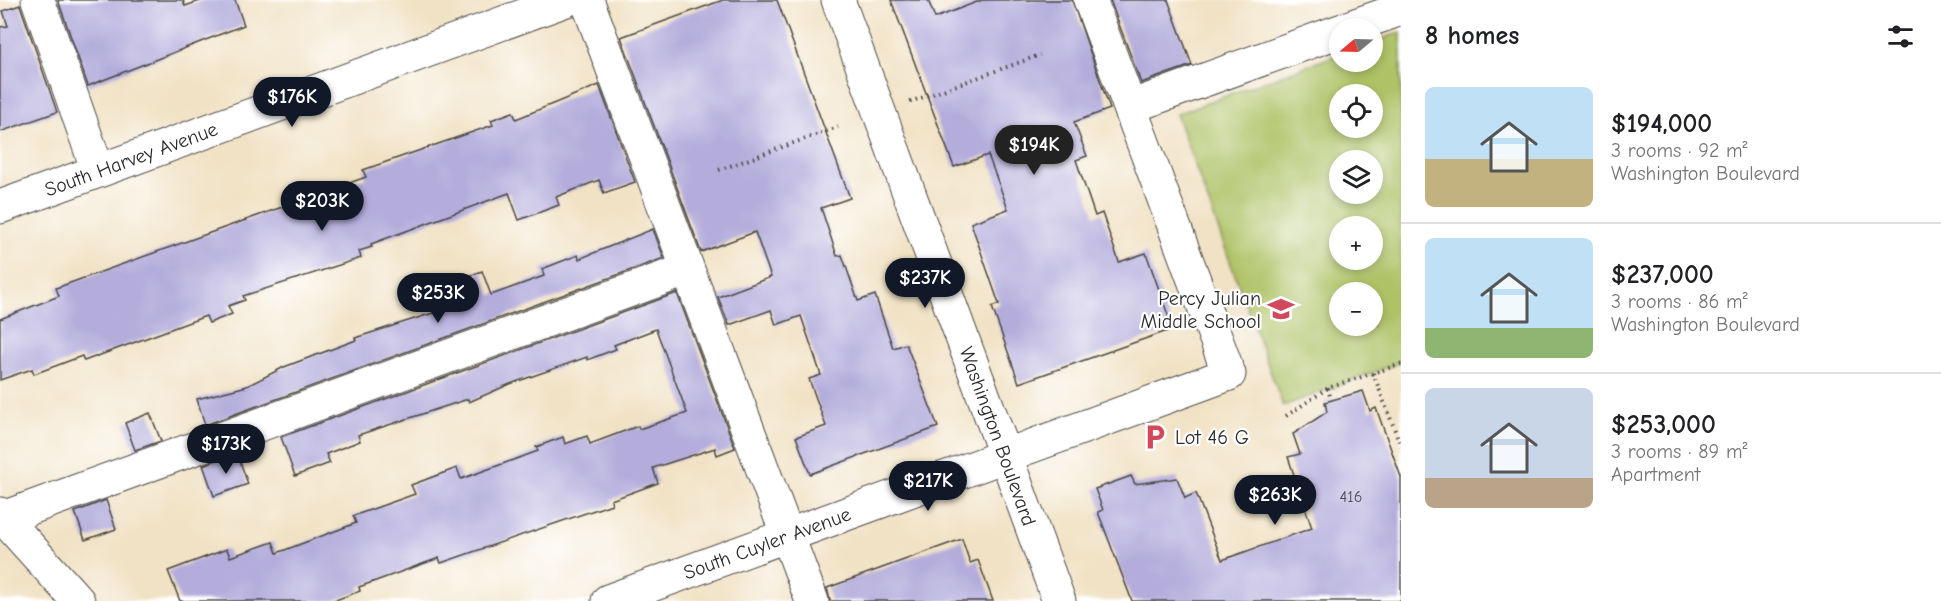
<!DOCTYPE html>
<html lang="en">
<head>
<meta charset="utf-8">
<style>
	body { margin:0; font-family:"Comic Neue",sans-serif; background:#f6f6f6; color:#202124; height:100vh; display:flex; flex-direction:column; font-size:22px; white-space:nowrap }
	* { box-sizing:border-box; margin:0 }
	p { font-size:20px; color:#757577 }
	.icon { flex:none; width:33px; height:33px; fill:none; stroke:currentColor; stroke-width:2; stroke-linecap:round; stroke-linejoin:round }
	.map { position:relative; flex:1; overflow:hidden }
	.drawer { display:flex; flex-direction:column; background:#fff; width:540px }
	.drawer>* { flex:none }
	.needle { width:39px; rotate:251deg }
	.controls { position:absolute; left:1329px; top:18px; display:grid; gap:12px }
	.controls a { display:grid; place-items:center; width:54px; height:54px; border-radius:50%; background:#fff; box-shadow:0 3px 9px #0003; font-size:30px }
	.price { position:absolute; translate:-50% -51px; padding:0 14px; border-radius:21px; background:#111827; color:#fff; font-size:20px; line-height:39px; filter:drop-shadow(0 2px 3px #0008) }
	.price::after { content:''; position:absolute; left:50%; top:36px; width:18px; height:14px; margin-left:-9px; background:inherit; clip-path:polygon(0 0,100% 0,50% 100%) }
	.price.on { background:#222; color:#fff }
	ul { padding:0; list-style:none }
	li { display:flex; align-items:center; gap:18px; height:150px; padding:0 24px }
	li+li { border-top:2px solid #e0e0e0 }
	li span { display:grid; place-items:center; flex:none; width:168px; height:120px; border-radius:9px; color:#555 }
	li>.icon { margin-inline-start:auto }
	span .icon { width:72px; height:72px; fill:#fffc; stroke-width:1 }
	li b { font-size:26px }
	h2 { display:flex; justify-content:space-between; align-items:center; height:72px; padding:0 24px; font-size:26px }
	main { display:flex; flex:1; min-height:0 }
	.map>svg:first-child { display:block }
	.garden { fill:#afc266; stroke:#6d7648; stroke-width:1.5; fill-rule:evenodd }
	.building { fill:#b4addc }
	.lines { fill:none; stroke-linecap:round; stroke-linejoin:round }
	.minor-casing { stroke:#494642; stroke-width:35 }
	.path { stroke:#494642; stroke-width:4; stroke-dasharray:1.5 4.5; stroke-linecap:butt }
	.minor { stroke:#fff; stroke-width:33 }
	.labels { text-anchor:middle; stroke-width:4.5; stroke-linejoin:round; paint-order:stroke }
	.number-label { font-size:16px; fill:#4d4c57 }
	.street-label { font-size:20px; fill:#2b2b2b; stroke:#fff }
	.poi-label { font-size:20px; fill:#2b2b2b; stroke:#fff; text-anchor:end }
</style>
</head>
<body>
<main>
<div class="map">
<svg width="1401" height="601" viewBox="0 0 1401 601">
	<rect width="100%" height="100%" fill="#fff"/>
	<filter id="ink" filterUnits="userSpaceOnUse"><feTurbulence type="fractalNoise" baseFrequency=".0167" numOctaves="2"/><feDisplacementMap in="SourceGraphic" scale="12" xChannelSelector="R" yChannelSelector="G"/><feConvolveMatrix kernelMatrix="1 2 1 2 8 2 1 2 1" color-interpolation-filters="sRGB"/></filter>
	<filter id="wash" filterUnits="userSpaceOnUse"><feTurbulence type="fractalNoise" baseFrequency=".008" numOctaves="4" result="noise"/><feDisplacementMap in="SourceGraphic" scale="24" xChannelSelector="R" yChannelSelector="G"/><feGaussianBlur stdDeviation="1.35" result="paint"/><feColorMatrix in="noise" values="0 0 0 0 0 0 0 0 0 0 0 0 0 0 0 0 0 1.4 0 .05"/><feComposite in="paint" operator="in"/></filter>
	<g filter="url(#wash)">
		<rect width="100%" height="100%" fill="#f1e2c5"/>
		<path class="garden" d="M1401,32V362L1283,406L1176,114L1339,54L1340,62H1372L1373,42ZM1340,94H1372V128H1340ZM1372,160V194H1340V160ZM1340,226H1372V260H1340ZM1340,292H1372V326H1340Z"/>
		<g id="blocks">
			<g class="building">
				<path d="M58,0H183L185,6L203,0H235L244,25L88,86Z"/>
				<path d="M723,0H777L850,198L821,208L837,256L842,255L858,301L875,295L893,348L906,344L938,427L810,474L796,437L826,426L809,379L821,375L801,316L776,325L771,310L729,325L718,297L771,277L755,232L701,252L621,37Z"/>
				<path d="M891,0H928L935,18L982,0H1072L1110,109L1074,122L1087,156L1076,160L1095,216L1102,213L1119,262L1146,253L1173,329L1019,383L992,307L999,304L971,223L1008,209L988,155L954,167Z"/>
				<path d="M1110,0H1168L1192,65L1141,83Z"/>
				<path d="M20,5L57,112L0,132V27L8,26L3,11Z"/>
				<path d="M599,85L635,182L604,193L599,180L556,197L559,205L519,220L509,193L371,244L372,247L359,251L361,258L243,296L245,300L228,306L232,314L209,323L206,316L84,361L82,356L34,374L32,369L0,380V319L59,296L56,288L366,177L363,170L493,125L491,120L513,112L516,119Z"/>
				<path d="M653,229L664,258L205,425L197,399L247,386L284,367L356,340L355,338L458,305L450,283L482,271L491,295L544,276L542,269L578,255L579,259Z"/>
				<path d="M677,293L735,448L717,455L715,448L653,468L658,483L611,500L612,504L441,563L439,558L359,587L360,591L333,601H180L168,571L227,549L230,557L273,542L277,553L356,523L353,516L415,494L411,485L457,468L461,479L538,451L536,447L563,437L565,444L587,436L590,444L638,426L639,429L687,413L656,329L614,345L616,349L587,360V357L510,384L469,402L468,399L358,435L360,441L326,454L330,463L295,476L281,437Z"/>
				<path d="M1363,391L1370,411L1376,408L1401,477V601H1132L1098,512L1103,510L1095,489L1131,476L1135,484L1177,478L1185,498L1196,493L1222,560L1312,528L1288,457L1300,454L1293,434L1327,412L1325,402Z"/>
				<path d="M150,413L161,441L135,450L125,423Z"/>
				<path d="M237,453L248,484L214,496L203,465Z"/>
				<path d="M106,500L116,529L85,540L75,512Z"/>
				<path d="M962,539L970,563L978,560L993,601H830L827,588Z"/>
			</g>
		</g>
	</g>
	<g filter="url(#ink)">
		<use href="#blocks" fill-opacity="0" stroke="#494642" stroke-width="1.5"/>
		<g class="lines">
			<g class="minor-casing">
				<g id="minor">
					<path d="M38,0L98,171"/>
					<path d="M587,0L812,601"/>
					<path d="M838,0L1059,601"/>
					<path d="M1347,28L1401,9"/>
					<path d="M1130,107L1340,31"/>
					<path d="M0,207L566,0"/>
					<path d="M0,514L78,601"/>
					<path d="M0,519L686,270"/>
					<path d="M608,601L1229,374L1090,0"/>
				</g>
			</g>
			<g class="path">
				<path d="M910,102L1040,55"/>
				<path d="M719,170L838,127"/>
				<path d="M1373,373L1401,446"/>
				<path d="M1328,388L1331,400"/>
				<path d="M1286,416L1328,388L1401,364"/>
			</g>
			<use href="#minor" class="minor"/>
		</g>
	</g>
	<defs>
		<g id="school-bare" transform="scale(2.07)"><path d="M0-5L7-2L0 1L-7-2ZM-4 1L0 2.5L4 1V4Q0 6-4 4Z" fill="#d1495b" stroke="#fff" stroke-width="2.5" paint-order="stroke"/></g>
		<g id="parking-bare" transform="scale(2.07)"><path d="M-3.5-5.5H1a3.5 3.5 0 0 1 0 7H-1V5.5H-3.5ZM-1-3.4V-.6H.8a1.4 1.4 0 0 0 0-2.8Z" fill="#d1495b" stroke="#fff" stroke-width="2.5" paint-order="stroke"/></g>
	</defs>
	<g fill-rule="evenodd">
		<use href="#school-bare" x="1281" y="309"/>
		<use href="#parking-bare" x="1155" y="437"/>
	</g>
	<g class="labels">
		<g class="number-label">
			<text x="1351" y="502">416</text>
		</g>
		<g class="street-label">
			<text transform="translate(131 159) rotate(-20)" y="7">South Harvey Avenue</text>
			<text transform="translate(998 436) rotate(70)" y="7">Washington Boulevard</text>
			<text transform="translate(767 543) rotate(-20)" y="7">South Cuyler Avenue</text>
		</g>
		<g class="poi-label">
			<text x="1261" y="305">Percy Julian<tspan x="1261" dy="23">Middle School</tspan></text>
			<text x="1175" y="444" text-anchor="start">Lot 46 G</text>
		</g>
	</g>
</svg>
<div class="controls">
<a><svg class="needle" viewBox="-14 -14 28 28"><path d="M0-13l5 13h-10z" fill="#e53935"/><path d="M0 13l5-13h-10z" fill="#757577"/></svg></a>
<a><svg class="icon" aria-label="locate" viewBox="0 0 24 24"><circle cx="12" cy="12" r="6"/><path d="M12 2v4M12 18v4M2 12h4M18 12h4"/></svg></a>
<a><svg class="icon" aria-label="layers" viewBox="0 0 24 24"><path d="M12 4l9 5-9 5-9-5zM3 14l9 5 9-5"/></svg></a>
<a>+</a>
<a>−</a>
</div>
<b class="price" style="left:292px;top:128px">$176K</b>
<b class="price on" style="left:1034px;top:176px">$194K</b>
<b class="price" style="left:322px;top:232px">$203K</b>
<b class="price" style="left:925px;top:309px">$237K</b>
<b class="price" style="left:438px;top:324px">$253K</b>
<b class="price" style="left:226px;top:475px">$173K</b>
<b class="price" style="left:928px;top:512px">$217K</b>
<b class="price" style="left:1275px;top:526px">$263K</b>
</div>
<section class="drawer">
<h2>8 homes<svg class="icon" aria-label="filters" viewBox="0 0 24 24"><path d="M4 7h16M4 17h16"/><circle cx="9" cy="7" r="2"/><circle cx="15" cy="17" r="2"/></svg></h2>
<ul>
<li><span style="background:linear-gradient(#bfe0f5 60%,#c2b280 0)"><svg class="icon" aria-label="home" viewBox="0 0 24 24"><path d="M3 11l9-7 9 7M6 9v11h12V9"/></svg></span><div><b>$194,000</b><p>3 rooms · 92 m²</p><p>Washington Boulevard</p></div></li>
<li><span style="background:linear-gradient(#bfe0f5 75%,#8fb573 0)"><svg class="icon" aria-label="home" viewBox="0 0 24 24"><path d="M3 11l9-7 9 7M6 9v11h12V9"/></svg></span><div><b>$237,000</b><p>3 rooms · 86 m²</p><p>Washington Boulevard</p></div></li>
<li><span style="background:linear-gradient(#c9d6e8 75%,#b9a48a 0)"><svg class="icon" aria-label="home" viewBox="0 0 24 24"><path d="M3 11l9-7 9 7M6 9v11h12V9"/></svg></span><div><b>$253,000</b><p>3 rooms · 89 m²</p><p>Apartment</p></div></li>
</ul>
</section>
</main>
</body>
</html>
